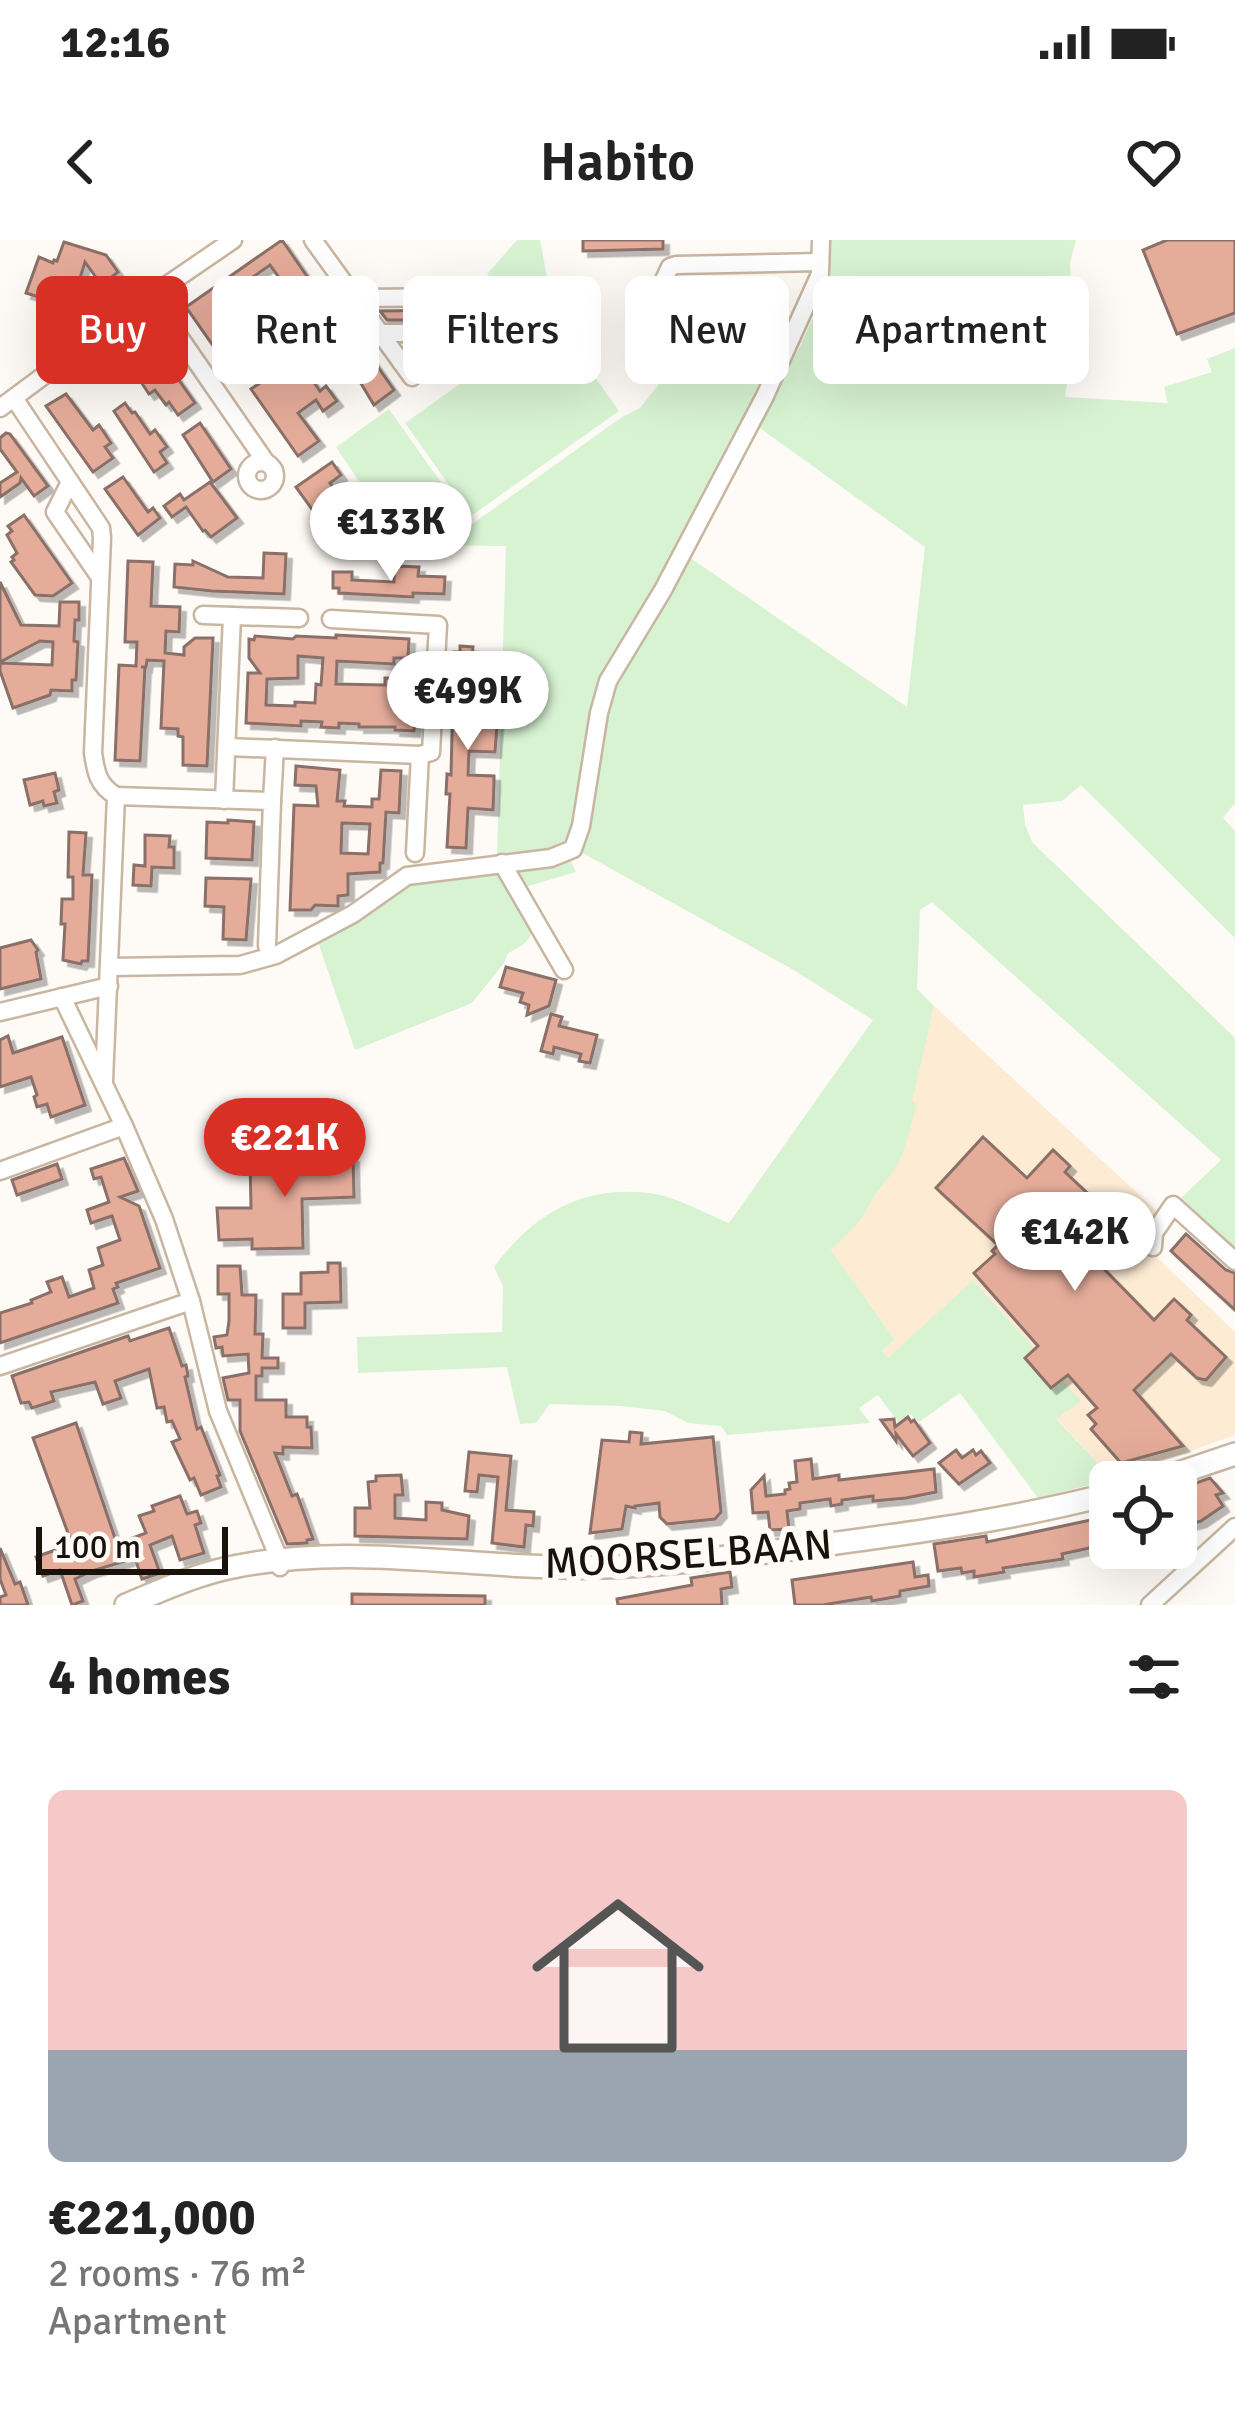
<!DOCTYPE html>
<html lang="en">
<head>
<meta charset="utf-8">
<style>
	body { margin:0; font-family:Signika,sans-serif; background:#f2f2f2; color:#222; height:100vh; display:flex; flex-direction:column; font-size:45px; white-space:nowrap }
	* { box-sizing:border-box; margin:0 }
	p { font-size:39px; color:#767676 }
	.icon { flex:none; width:66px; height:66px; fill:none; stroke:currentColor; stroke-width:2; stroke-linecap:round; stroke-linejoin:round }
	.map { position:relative; height:1365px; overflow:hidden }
	.drawer { display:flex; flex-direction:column; background:#fff; flex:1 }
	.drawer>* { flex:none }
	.top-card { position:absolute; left:36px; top:36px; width:1164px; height:108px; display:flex; gap:24px }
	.tools { position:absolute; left:1089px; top:1221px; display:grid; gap:24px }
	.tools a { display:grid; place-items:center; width:108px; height:108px; border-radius:18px; background:#fff; box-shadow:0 12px 48px #0002; font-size:60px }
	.scale { position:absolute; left:36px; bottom:30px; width:192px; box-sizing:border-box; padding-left:12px; border:6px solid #18120a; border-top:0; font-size:33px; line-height:42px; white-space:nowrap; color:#18120a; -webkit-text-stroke:9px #fefaf6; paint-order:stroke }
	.price { position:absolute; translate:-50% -102px; padding:0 27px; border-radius:42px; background:#fff; color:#222; font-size:39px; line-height:78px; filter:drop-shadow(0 3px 6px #0008) }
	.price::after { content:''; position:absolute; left:50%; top:72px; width:36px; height:27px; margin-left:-18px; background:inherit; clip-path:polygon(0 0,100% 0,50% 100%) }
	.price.selected { background:#d93025; color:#fff }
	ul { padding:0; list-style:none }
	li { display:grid; align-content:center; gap:24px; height:636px; padding:0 48px }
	li span { display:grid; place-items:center; height:372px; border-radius:18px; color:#555 }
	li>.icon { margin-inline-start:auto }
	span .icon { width:216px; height:216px; fill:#fffc; stroke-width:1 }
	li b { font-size:51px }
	h2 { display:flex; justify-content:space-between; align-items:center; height:144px; padding:0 48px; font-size:51px }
	.chip { padding:0 42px; border-radius:18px; background:#fff; box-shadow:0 12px 48px #0002; font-size:42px; line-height:108px }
	.chip.selected { background:#d93025; color:#fff }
	.status { display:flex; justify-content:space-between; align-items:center; height:84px; padding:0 60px; background:#fff; direction:ltr }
	.status svg { height:33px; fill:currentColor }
	header { display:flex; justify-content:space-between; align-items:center; height:156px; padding:0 48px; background:#fff; font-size:54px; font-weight:600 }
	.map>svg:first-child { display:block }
	.built { fill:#feebd4 }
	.green { fill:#d7f3d2 }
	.building { fill:#e5ac9a; stroke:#8a7068; stroke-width:3; fill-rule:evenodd; filter:url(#shadow) }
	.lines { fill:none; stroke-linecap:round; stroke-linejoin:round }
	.minor-casing { stroke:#c8b6a1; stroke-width:21 }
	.major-casing { stroke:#c8b6a1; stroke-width:26 }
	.minor { stroke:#fff; stroke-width:16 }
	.major { stroke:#fff; stroke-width:21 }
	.labels { text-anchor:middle; stroke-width:12; stroke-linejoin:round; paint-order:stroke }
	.street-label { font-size:42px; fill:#18120a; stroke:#fefaf6 }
</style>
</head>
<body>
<div class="status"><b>12:16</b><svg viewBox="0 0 49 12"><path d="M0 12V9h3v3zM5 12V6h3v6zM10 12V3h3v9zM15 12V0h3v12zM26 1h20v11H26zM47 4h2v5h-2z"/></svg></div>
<header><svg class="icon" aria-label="back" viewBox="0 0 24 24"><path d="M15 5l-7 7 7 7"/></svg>Habito<svg class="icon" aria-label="heart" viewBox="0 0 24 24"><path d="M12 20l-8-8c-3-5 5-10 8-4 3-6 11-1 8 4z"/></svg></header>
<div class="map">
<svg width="1235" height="1365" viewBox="0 0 1235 1365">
	<defs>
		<filter id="shadow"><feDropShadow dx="5.5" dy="5.5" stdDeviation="0" flood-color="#0004"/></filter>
	</defs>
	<rect width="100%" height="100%" fill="#fefaf6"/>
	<path class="built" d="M934,766L1160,974L1146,1007L1235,1092V1195L1113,1239L1056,1178L1080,1161L973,1040L888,1119L882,1110L895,1100L831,1010L861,980L878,951L894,931Z"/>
	<g class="green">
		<path d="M517,0H540L547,37L578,52L524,90L509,67L519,58L487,34Z"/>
		<path d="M830,0H1076L1070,23L1074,98L1065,157L1168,163L1164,147L1212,132L1207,119L1235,108V563L1223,578L1235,591V698L1081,545L1062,561L1023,565L1025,584L1032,602L1235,798V1008L1181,958L1221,920L932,662L920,670L917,749L934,766L912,862L917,863L904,911L894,931L878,951L861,980L831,1010L895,1100L882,1110L888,1118L973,1040L1081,1161L1056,1179L1113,1239L1038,1258L960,1153L919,1182L910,1174L899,1183L878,1155L859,1168L870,1183L727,1195L721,1186L688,1183L665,1171L621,1166L550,1164L536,1183L520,1184L507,1127L358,1133L357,1097L502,1092L503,1046L494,1027C533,974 582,945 649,953C675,956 704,973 729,983L873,780L792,729L579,611L607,461L689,317L907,467L925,307L757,186L801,105L831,36Z"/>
		<path d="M553,78L619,171L471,276L405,183Z"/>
		<path d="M664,138L677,143L764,140L677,315L603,441L574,598L558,611L497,617L506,306L402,305L336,207L389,169L471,285L622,177L640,168Z"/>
		<path d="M569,617L576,632L525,647C533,678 545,697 508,713L504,723L472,763L355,810L318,702L405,644Z"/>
	</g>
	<g class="building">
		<path d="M282,0L329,68L343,82L345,80L394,150L374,165L345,117L339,121L270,25L219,61L224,69L221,93L230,87L253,119L233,134L186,67Z"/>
		<path d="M583,0H663V9L583,11Z"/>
		<path d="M1167,0H1235V73L1177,94L1143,10Z"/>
		<path d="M64,2L106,15L118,32L113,36L118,42L105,50L85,22L71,67L26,53L39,17L53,23L54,20L57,21Z"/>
		<path d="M702,43L708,46L744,45L748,49L749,76L753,92L749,104L750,123L729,124L728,67L676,68V47Z"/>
		<path d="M466,70V75H471V80H387L380,71Z"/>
		<path d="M287,78L315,120L304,128L320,151L326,146L337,161L323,171L316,160L298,173L319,201L298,216L251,149L272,135L258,116L269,109L277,121L295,108L278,85Z"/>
		<path d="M147,95L195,163L178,175L169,162L166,165L155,150L149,154L133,130L135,128L132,123L141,116L133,104Z"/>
		<path d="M66,154L93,190L99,185L111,203L105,207L113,218L93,232L46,166Z"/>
		<path d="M125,163L132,173L135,172L150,194L155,190L167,207L160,212L167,223L154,232L114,171Z"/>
		<path d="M200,183L231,229L213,242L183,195Z"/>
		<path d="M6,193L10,194L48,246L34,256L21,238L20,243L0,257V243L17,232L0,209V198Z"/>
		<path d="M332,222L341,235L330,243L349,269L324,286L296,247Z"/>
		<path d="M123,237L148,272L153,268L160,278L138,295L105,249Z"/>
		<path d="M210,242L237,278L211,297L205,290L203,291L186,267L172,277L164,266L180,254L184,260Z"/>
		<path d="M24,275L72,343L53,356L35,355L11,322L14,320L12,317L17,313L7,295L12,291L8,286Z"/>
		<path d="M264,313L286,314L284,354L212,351L174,347L175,324L193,325V321L228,337L263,338Z"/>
		<path d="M128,321L153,322L151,366L180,367L179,392L166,391L165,413L184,415V407L195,398H213L207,526L183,525V497L178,496V489L161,488L164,421L147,420L146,427H141H145L140,521L115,520L119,425L136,426L137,402H125Z"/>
		<path d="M395,326L419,327L418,336L445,337L444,354L413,353V357L339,353V348H333V332H352V340L394,342Z"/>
		<path d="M0,342L21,385L59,386L60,362H79V380H75L74,401L78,402L76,440H72V451L51,450L50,455L13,468L0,431V423L52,425L53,402L40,401L0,422Z"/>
		<path d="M336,395L409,399L408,418H394V424L337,421L336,444L385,445V438L413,439L412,449L418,452L414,491L395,490V487H359V484L339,483V488L321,487L322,482L301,481V486L246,483L248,433H260L249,418V399L254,400L255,396L293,399L296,396L336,398ZM298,416L323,418L321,445L316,444L315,463L295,462V466L266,465L267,439L298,438Z"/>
		<path d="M460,406L473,407L468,449L472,456L471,470L498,471L495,512L469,511L468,535L494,536V543L493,570L468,568L466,608L447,607L450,554H446L447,534L451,535L454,412H460Z"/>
		<path d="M296,526L340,530L337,561H345L344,566L372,567V559H379L381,530L401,531L399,573L386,572L383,623H380V632L348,634V655L338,656V666L315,665L311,670H290L294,565L318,566L316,546L295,545ZM342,583L370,584L368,614L341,613Z"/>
		<path d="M55,533L59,550L54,552L57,563L44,566L43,561L30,565L24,540Z"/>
		<path d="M228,580L254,582L252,620L206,618L207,582L228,583Z"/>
		<path d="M69,592L86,593L83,635H92L88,721H82L81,724L63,720L65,684H61L62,659H73V637H68Z"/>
		<path d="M145,595L170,596L169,607H174V628L152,627L151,646L133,645L134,625L145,626Z"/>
		<path d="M206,638L251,639L246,700L223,699L224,667L205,666Z"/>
		<path d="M31,700L38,710L36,712L41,739L0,749V708Z"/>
		<path d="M506,727L556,740L549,766L527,775L529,765L520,762L523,753L500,747Z"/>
		<path d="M551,774L562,777L559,786L597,795L590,823L579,821L581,814L554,807L553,814L541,811Z"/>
		<path d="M8,796L13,813L62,797L85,865L51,877L47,864L37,867L34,857L37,855L31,837L0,847V800Z"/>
		<path d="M983,897L1027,938L1053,910L1070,926L1065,932L1129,992L1099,1024L1154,1080L1174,1059L1191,1075L1187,1080L1226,1117L1206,1140L1197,1138L1171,1114L1134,1150L1183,1206L1121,1223L1091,1189L1096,1184L1088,1175L1097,1168L1068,1135L1051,1148L1025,1118L1038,1106L974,1033L995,1014L992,1011L998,1005L936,948Z"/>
		<path d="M353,917L354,957L302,959L303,1008L252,1009V999L219,1000L217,968H251L250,921Z"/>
		<path d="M124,918L138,951L120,957L139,966L160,1028L116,1043L118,1047L113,1049L118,1063L0,1103V1073L32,1063L31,1060L51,1052L47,1042L62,1037L69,1057L94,1048L89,1030L103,1025L98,1008L120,1000L112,976L91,983L87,970L109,962L101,937L94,939L91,929Z"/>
		<path d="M57,924L62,939L17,955L12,940Z"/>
		<path d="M1186,994L1226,1030L1235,1033V1070L1171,1011Z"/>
		<path d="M328,1023H340L341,1062L305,1063V1088H283V1054H301V1033L328,1032Z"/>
		<path d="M218,1026H240L242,1055H256L255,1094H263L262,1118H278V1128H262V1136H256V1160H286V1177H307V1187H311L312,1208L283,1207V1214L275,1213L292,1256L297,1254L313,1299L307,1300V1303L287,1304L240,1191V1160H228L223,1138L249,1133L248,1114L223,1116L222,1107L216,1108L214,1097L227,1095L229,1081V1054H218Z"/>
		<path d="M169,1088L182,1126L186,1125L188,1136L185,1137L197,1189L201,1187L220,1235L217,1236L221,1247L201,1255L194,1238L190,1240L172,1202L180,1199L172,1181L167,1182L164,1167L157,1168L149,1129L115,1141L121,1158L103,1164L95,1142L51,1152L54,1161L32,1168L29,1162L21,1163L12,1136L128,1096L130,1101Z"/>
		<path d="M908,1177L911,1182L914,1180L930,1203L913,1216L896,1194V1201L881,1180L894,1179L895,1187Z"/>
		<path d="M76,1183L117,1304L146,1293L139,1276L154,1271L152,1266L180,1256L187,1274L197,1271L201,1283L195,1285L204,1313L180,1320L172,1296L150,1305L160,1333L142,1339L135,1318L92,1331L75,1339L83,1361L72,1365L60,1330L43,1336L36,1317L72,1304L33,1198Z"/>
		<path d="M630,1192L642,1193L641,1204L713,1197L721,1272L715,1279L667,1284L660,1277L659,1263L635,1266V1268L626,1266L622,1289L590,1293L602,1200L629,1202Z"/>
		<path d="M956,1210L962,1218L973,1210L976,1215L981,1211L990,1223L959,1244L939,1223Z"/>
		<path d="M469,1212L511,1216L506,1270L534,1272L533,1286L526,1285L524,1307L492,1303L498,1237L479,1235L477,1252L465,1251Z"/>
		<path d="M811,1219L813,1239L839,1235V1240L934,1229L936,1252L906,1258L873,1261V1256L842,1260V1264L831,1266L830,1259L800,1263V1269L787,1271L789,1289L770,1290L768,1272L753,1273L751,1250L764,1236L766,1256L785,1254V1250L790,1249L789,1243L797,1242L795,1221Z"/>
		<path d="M401,1235L403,1255H395V1278L426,1280V1262L442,1263V1270L469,1276L467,1299L355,1296V1268H370L368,1242L376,1241V1236Z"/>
		<path d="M1210,1238L1223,1253L1216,1255L1223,1266L1201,1281L1176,1288V1250Z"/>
		<path d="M1110,1276L1108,1304L1062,1314L1063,1319L1003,1328L1004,1332L974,1337V1331L962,1333L961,1328L938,1331L934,1304L986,1296L987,1302Z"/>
		<path d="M0,1308L15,1344L20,1342L28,1365H0V1357L6,1355L0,1339Z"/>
		<path d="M913,1322L915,1337L928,1335L929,1346L900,1351V1356L872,1361L871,1357L823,1365H795L792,1340Z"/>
		<path d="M730,1332L732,1347L721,1349L722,1365H618L617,1359L692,1345L691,1338Z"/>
		<path d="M352,1354L485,1356V1365H352Z"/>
	</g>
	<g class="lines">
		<g class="minor-casing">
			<g id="minor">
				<path d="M313,0L412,137"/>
				<path d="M151,56L265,221"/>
				<path d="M356,58L479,57L484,67V103L463,122H401"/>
				<path d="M663,90V42L670,27L676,25L820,22"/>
				<path d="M381,93H484"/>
				<path d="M14,158L101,288L102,298L93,513C96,533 98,545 116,556L104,841"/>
				<path d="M0,168L151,56L233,0"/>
				<circle cx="261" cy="236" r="14"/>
				<path d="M70,242L55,272L99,336"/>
				<path d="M203,375L299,378"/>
				<path d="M331,379L438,385L431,512L420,515L415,613"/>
				<path d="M228,507L420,515"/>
				<path d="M116,556L272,561L267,706"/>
				<path d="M224,560L232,376"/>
				<path d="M272,561L275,508"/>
				<path d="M502,623L564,730"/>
				<path d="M109,727L240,725L276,715L353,674L407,636L551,618L573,609L581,586L599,473L608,441L663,350L765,156L820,34L821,0"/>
				<path d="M62,757L124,886L164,979L191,1061L218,1171L277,1314L280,1327"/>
				<path d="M0,772L109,746"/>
				<path d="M0,931L124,886"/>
				<path d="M1153,1007L1154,993L1173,965L1235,1021"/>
				<path d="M0,1126L191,1061"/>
				<path d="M1150,1365L1235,1287"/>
			</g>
		</g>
		<g class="major-casing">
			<g id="major">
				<path d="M1152,1242L1235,1214"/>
				<path d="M126,1365C162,1350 199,1333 238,1326C359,1302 481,1331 603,1327C676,1325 750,1314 822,1305C920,1292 1014,1279 1110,1254"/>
			</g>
		</g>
		<use href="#minor" class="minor"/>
		<use href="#major" class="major"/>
	</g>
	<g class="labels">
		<g class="street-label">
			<text transform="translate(688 1313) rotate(-4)" y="15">MOORSELBAAN</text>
		</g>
	</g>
</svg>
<div class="tools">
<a><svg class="icon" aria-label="locate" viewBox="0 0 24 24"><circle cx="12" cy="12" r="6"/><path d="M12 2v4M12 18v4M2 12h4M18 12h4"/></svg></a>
</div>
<div class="scale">100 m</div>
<b class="price" style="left:391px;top:344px">€133K</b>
<b class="price" style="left:468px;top:513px">€499K</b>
<b class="price selected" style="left:285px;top:960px">€221K</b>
<b class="price" style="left:1075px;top:1054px">€142K</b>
<div class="top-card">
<a class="chip selected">Buy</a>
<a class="chip">Rent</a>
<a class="chip">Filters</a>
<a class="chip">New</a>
<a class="chip">Apartment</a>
</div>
</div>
<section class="drawer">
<h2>4 homes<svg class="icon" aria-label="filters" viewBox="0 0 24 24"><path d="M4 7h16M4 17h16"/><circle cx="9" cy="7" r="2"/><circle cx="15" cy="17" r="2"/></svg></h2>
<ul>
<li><span style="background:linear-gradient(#f6c9c9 70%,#9aa5b1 0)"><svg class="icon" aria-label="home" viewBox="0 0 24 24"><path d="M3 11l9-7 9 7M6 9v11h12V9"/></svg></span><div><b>€221,000</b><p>2 rooms · 76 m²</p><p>Apartment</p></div></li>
</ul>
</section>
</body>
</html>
